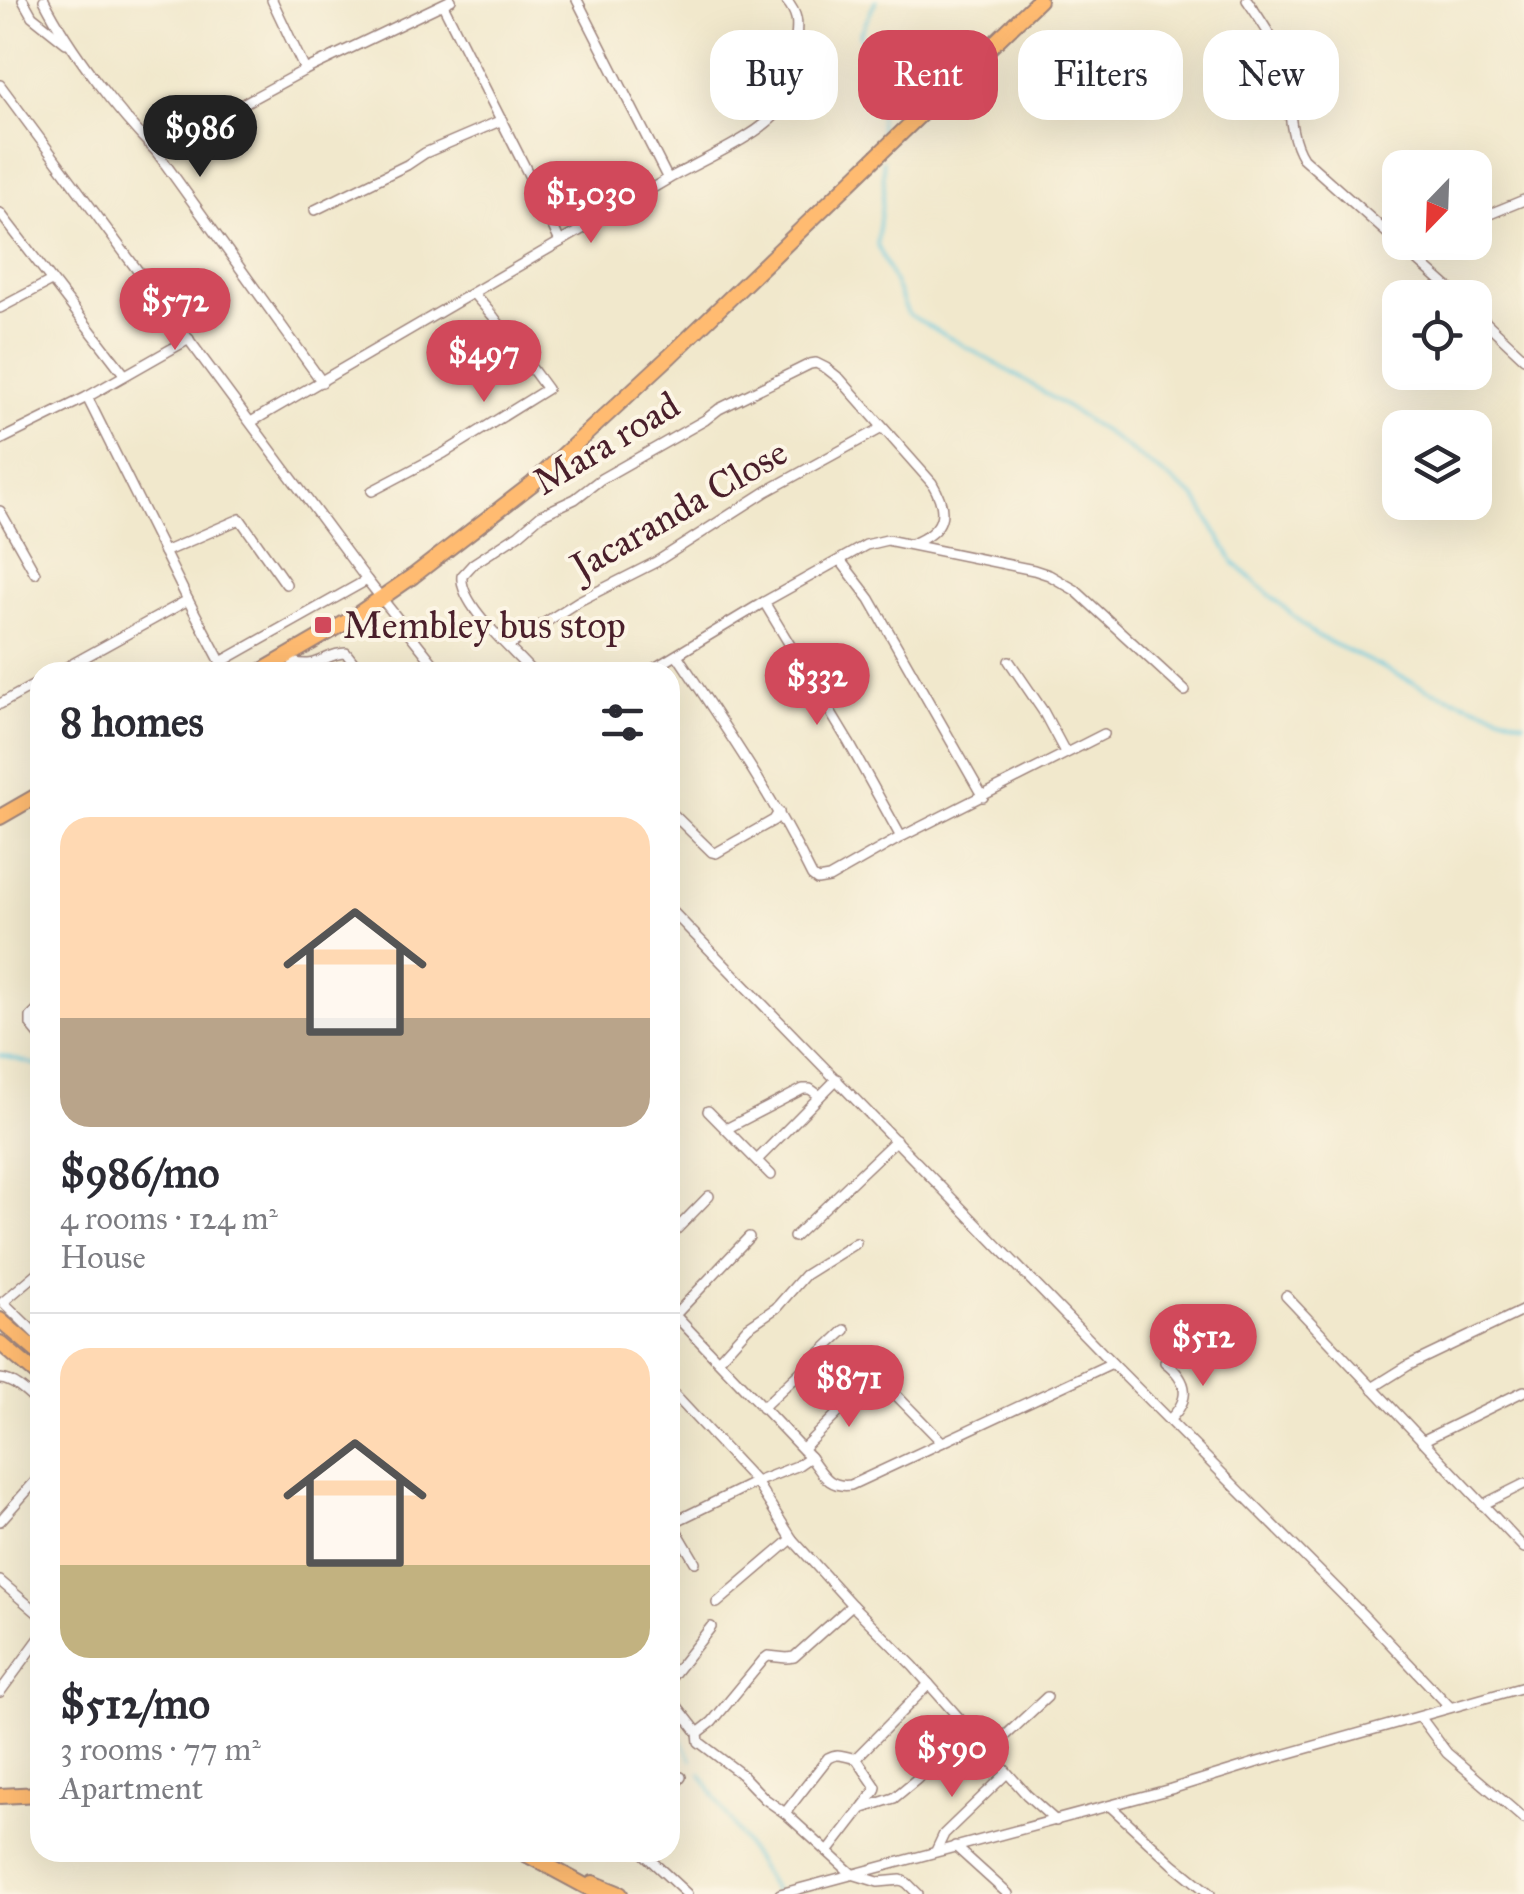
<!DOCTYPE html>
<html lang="en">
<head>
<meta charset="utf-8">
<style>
	body { margin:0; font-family:"IM FELL Great Primer",serif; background:#f2f2f3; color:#2b2b33; height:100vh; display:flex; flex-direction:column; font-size:38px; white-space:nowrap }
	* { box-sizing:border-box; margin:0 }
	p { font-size:32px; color:#7c7c81 }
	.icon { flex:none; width:55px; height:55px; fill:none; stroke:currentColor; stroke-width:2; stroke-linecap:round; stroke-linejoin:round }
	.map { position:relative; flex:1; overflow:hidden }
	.side { position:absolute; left:30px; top:662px; width:650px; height:1200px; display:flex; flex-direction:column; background:#fff; border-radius:30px; box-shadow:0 10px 40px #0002 }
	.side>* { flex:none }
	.guide { position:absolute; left:710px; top:30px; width:662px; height:90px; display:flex; gap:20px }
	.needle { width:65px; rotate:203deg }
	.controls { position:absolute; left:1382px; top:150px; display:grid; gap:20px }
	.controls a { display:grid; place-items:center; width:110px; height:110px; border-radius:20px; background:#fff; box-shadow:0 10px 40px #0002; font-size:50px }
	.price { position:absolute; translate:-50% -85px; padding:0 22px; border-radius:35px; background:#d1495b; color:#fff; font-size:32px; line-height:65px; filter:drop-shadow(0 2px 5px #0008) }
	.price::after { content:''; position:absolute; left:50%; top:60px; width:30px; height:22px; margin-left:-15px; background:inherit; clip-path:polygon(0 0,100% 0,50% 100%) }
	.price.current { background:#222; color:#fff }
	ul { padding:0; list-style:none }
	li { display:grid; align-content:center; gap:20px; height:530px; padding:0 30px }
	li+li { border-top:2px solid #e1e1e2 }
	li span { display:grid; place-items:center; height:310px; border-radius:30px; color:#555 }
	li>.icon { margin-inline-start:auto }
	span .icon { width:180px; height:180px; fill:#fffc; stroke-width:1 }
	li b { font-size:42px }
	h2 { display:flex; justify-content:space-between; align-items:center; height:120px; padding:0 30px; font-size:42px }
	.pill { padding:0 35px; border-radius:30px; background:#fff; box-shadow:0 10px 40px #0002; font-size:35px; line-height:90px }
	.pill.current { background:#d1495b; color:#fff }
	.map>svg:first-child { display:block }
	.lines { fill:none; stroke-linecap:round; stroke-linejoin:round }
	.stream { stroke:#62c7df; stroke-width:2.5 }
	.street-casing { stroke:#9e847c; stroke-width:12 }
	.primary-casing { stroke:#9e847c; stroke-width:18 }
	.street { stroke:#fff; stroke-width:9 }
	.primary { stroke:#ffbb71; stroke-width:14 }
	.poi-dot { fill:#d1495b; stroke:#fcf5e5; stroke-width:4 }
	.labels { text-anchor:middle; stroke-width:8; stroke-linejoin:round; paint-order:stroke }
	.street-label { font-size:38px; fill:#4a1f2b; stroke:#fcf5e5 }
	.poi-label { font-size:38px; fill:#4a1f2b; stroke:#fcf5e5; text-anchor:start }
</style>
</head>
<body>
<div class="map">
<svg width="1524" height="1894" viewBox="0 0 1524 1894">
	<rect width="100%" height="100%" fill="#fcf5e5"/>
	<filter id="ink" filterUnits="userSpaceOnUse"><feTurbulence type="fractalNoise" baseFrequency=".01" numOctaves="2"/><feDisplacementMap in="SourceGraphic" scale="20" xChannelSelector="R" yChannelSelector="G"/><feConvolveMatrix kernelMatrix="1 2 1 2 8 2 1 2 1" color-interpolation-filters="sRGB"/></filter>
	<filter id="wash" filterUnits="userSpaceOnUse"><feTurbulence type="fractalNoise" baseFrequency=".0048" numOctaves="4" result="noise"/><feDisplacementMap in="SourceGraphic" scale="40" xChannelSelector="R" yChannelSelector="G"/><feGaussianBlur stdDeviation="2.25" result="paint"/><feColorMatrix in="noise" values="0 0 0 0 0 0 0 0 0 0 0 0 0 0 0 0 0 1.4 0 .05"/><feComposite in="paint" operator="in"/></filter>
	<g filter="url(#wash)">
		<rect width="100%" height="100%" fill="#f1e8cc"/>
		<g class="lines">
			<g class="stream">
				<path d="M876,0L860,35L878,86L881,142"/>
				<path d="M883,160L884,186L877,244L908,314L1026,381L1108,434L1196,498L1235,564L1315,635L1429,690L1524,722"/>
				<path d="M0,1055L40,1066"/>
				<path d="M670,1719L692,1760"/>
				<path d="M700,1773L776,1893"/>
			</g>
		</g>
	</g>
	<g filter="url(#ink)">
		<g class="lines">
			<g class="street-casing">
				<g id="street">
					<path d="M23,0L32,16L66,43"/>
					<path d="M44,0C69,49 117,112 156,151L322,382"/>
					<path d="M272,0L305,70"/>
					<path d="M577,0L668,179"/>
					<path d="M1247,0C1262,22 1279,46 1285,72C1291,100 1287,133 1303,158L1460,298"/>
					<path d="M443,5L540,197L560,242"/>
					<path d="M0,85L367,580L440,672"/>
					<path d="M156,151L305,70L451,0"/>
					<path d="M1475,188L1488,213"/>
					<path d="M315,210L407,165L425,153L502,120"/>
					<path d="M0,213L124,374"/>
					<path d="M1475,220L1524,200"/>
					<path d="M1409,253L1429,242"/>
					<path d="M0,308L51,281"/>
					<path d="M1475,312L1524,358"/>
					<path d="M87,397L188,600"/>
					<path d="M251,422L668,179C698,162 767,133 784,104C793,89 794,67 795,51C796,28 802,19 786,0"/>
					<path d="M0,440L87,397L189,339"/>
					<path d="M372,491L444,453L547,389L493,316L473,293"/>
					<path d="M0,511L35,573"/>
					<path d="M164,552L240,519L286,584"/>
					<path d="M840,560L870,599L983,797"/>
					<path d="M764,602L849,743L901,837"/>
					<path d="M508,646L579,601L656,562L767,491L882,428"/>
					<path d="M677,655C725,727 774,798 812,876L817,880L829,878L901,837L1104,734"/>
					<path d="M290,656L293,662C318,670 325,653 346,653L361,672"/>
					<path d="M1009,661L1043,711L1065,752"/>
					<path d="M221,662L367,580"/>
					<path d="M58,672L188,600L226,672"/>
					<path d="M532,672C513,650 459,605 462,576L473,564L519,534L541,515L575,499L601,479L705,420L719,409L810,364L816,363L826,368L840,379L932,483C950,513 944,531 912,544"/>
					<path d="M648,672L764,602L866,545L887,540L1034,570L1049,575L1075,590L1185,691"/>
					<path d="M0,704L40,682"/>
					<path d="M670,811L712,852L716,853L774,820L779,812"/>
					<path d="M670,909L1112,1363L1364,1616L1450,1707"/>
					<path d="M40,1008L31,1017V1025L40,1036"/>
					<path d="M708,1111L771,1175"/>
					<path d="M726,1129L803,1089H810L820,1096"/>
					<path d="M757,1160L837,1079"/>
					<path d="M670,1236L709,1196"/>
					<path d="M794,1237L896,1140"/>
					<path d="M40,1271L3,1302L40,1338"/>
					<path d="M1286,1296L1524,1548"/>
					<path d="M670,1310L810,1457"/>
					<path d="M675,1315L749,1237"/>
					<path d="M719,1359L748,1327L776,1308L805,1275L856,1243"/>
					<path d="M1165,1362C1189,1381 1191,1399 1169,1420"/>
					<path d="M0,1379C15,1380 29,1395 40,1405"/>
					<path d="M1372,1388L1409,1365L1524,1310"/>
					<path d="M670,1390L756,1482L792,1539L852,1605L913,1666L1027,1795L1056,1821"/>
					<path d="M897,1396L942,1442"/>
					<path d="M762,1408L845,1330"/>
					<path d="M1422,1441L1524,1391"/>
					<path d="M803,1448L867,1384"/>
					<path d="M1482,1505L1524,1484"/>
					<path d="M0,1521L40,1476"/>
					<path d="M672,1523L695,1562"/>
					<path d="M670,1524L756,1482L797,1466L810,1457C823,1474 828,1488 851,1485L1112,1363"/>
					<path d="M0,1581L40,1615"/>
					<path d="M717,1603L792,1539"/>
					<path d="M670,1679L711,1627"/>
					<path d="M0,1692L39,1639"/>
					<path d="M670,1697L698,1733"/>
					<path d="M1421,1718L1447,1753L1524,1819"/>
					<path d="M988,1752L1047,1697"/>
					<path d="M670,1791L681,1777"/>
					<path d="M1110,1806L1173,1864L1210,1894"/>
					<path d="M863,1808L894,1798L917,1779L967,1728"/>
					<path d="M785,1813L765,1799L741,1774L699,1742L698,1733L712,1722L764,1659L768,1656L787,1658L794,1657L852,1605"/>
					<path d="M955,1846L1008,1894"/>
					<path d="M936,1851L944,1834L1007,1773"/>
					<path d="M642,1852L687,1894"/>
					<path d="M828,1852L875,1791L876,1787L856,1758"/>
					<path d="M780,1894L1171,1789L1258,1762L1524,1687"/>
					<path d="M918,1894L907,1883L901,1880L878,1882L852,1874L785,1813L828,1758C840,1751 844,1758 856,1758L929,1684"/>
				</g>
			</g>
			<g class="primary-casing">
				<g id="primary">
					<path d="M260,672L348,621L413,576L532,484L669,357L1039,0"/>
					<path d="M0,817L40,794"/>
					<path d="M0,1320L40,1354"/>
					<path d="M0,1343L40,1377"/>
					<path d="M0,1796L40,1794"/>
					<path d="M522,1852L600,1894"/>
					<path d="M593,1883L620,1894"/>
				</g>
			</g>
			<use href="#street" class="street"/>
			<use href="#primary" class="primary"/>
		</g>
	</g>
	<rect class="poi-dot" x="313" y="615" width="20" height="20" rx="5"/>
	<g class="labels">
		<g class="street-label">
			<text transform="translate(606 443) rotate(-31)" y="13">Mara road</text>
			<text transform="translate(679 509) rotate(-30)" y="13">Jacaranda Close</text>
		</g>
		<g class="poi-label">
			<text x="343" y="638">Membley bus stop</text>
		</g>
	</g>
</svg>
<div class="controls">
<a><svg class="needle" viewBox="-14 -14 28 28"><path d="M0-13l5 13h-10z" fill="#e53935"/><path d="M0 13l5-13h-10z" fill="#7c7c81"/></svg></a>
<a><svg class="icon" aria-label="locate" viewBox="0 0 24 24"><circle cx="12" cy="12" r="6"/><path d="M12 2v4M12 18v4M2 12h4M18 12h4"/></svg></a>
<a><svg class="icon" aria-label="layers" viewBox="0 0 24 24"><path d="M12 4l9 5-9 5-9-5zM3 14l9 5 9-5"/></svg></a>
</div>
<b class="price current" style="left:200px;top:180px">$986</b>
<b class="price" style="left:591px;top:246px">$1,030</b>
<b class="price" style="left:175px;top:353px">$572</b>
<b class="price" style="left:484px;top:405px">$497</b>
<b class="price" style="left:817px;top:728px">$332</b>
<b class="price" style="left:1203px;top:1389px">$512</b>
<b class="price" style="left:849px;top:1430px">$871</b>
<b class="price" style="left:952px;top:1800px">$590</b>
<div class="guide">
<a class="pill">Buy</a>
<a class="pill current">Rent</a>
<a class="pill">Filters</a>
<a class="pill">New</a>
</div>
<section class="side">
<h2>8 homes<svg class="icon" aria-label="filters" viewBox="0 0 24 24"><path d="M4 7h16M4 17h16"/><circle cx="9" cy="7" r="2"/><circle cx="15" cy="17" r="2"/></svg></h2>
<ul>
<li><span style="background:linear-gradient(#ffd9b3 65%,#b9a48a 0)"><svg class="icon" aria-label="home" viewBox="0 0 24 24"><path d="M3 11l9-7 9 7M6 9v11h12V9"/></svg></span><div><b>$986/mo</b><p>4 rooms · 124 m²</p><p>House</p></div></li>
<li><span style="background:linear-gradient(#ffd9b3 70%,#c2b280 0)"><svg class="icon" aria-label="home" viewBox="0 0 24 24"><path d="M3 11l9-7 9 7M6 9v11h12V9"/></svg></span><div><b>$512/mo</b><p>3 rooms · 77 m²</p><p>Apartment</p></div></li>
</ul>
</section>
</div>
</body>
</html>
